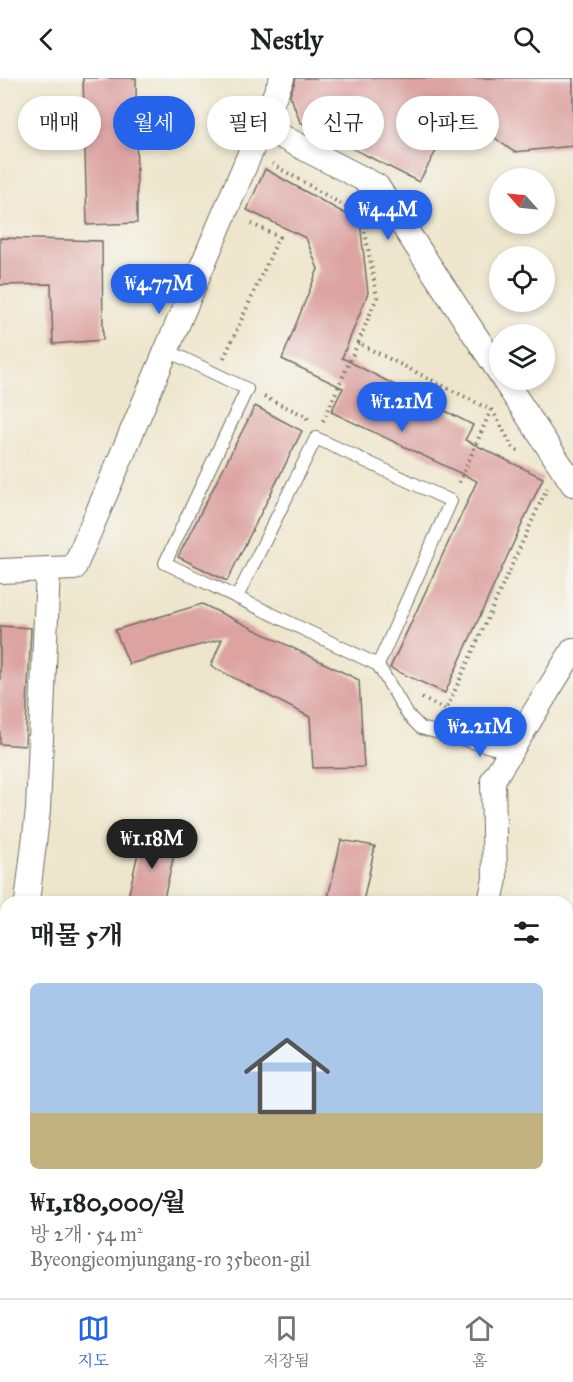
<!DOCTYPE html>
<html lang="ko">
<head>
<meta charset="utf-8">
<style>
	body { margin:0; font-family:"IM FELL Great Primer","Noto Serif KR",serif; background:#f6f6f6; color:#202124; height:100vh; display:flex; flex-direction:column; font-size:22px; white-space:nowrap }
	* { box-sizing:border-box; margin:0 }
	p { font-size:20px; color:#757577 }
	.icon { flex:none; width:33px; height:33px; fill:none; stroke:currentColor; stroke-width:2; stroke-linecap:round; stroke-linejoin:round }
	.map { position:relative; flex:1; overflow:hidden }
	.side { position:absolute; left:0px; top:818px; width:573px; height:404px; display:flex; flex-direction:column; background:#fff; border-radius:18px 18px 0 0; box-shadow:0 3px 9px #0003 }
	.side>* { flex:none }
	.top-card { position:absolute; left:18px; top:18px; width:537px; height:54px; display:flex; gap:12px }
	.needle { width:39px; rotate:297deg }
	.controls { position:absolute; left:489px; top:90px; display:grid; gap:12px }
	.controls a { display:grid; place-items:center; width:66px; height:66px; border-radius:50%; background:#fff; box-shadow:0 3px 9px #0003; font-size:30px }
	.price { position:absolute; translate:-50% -51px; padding:0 14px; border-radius:21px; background:#2563eb; color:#fff; font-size:20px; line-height:39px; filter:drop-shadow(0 2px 3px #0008) }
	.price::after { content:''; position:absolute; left:50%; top:36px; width:18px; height:14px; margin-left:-9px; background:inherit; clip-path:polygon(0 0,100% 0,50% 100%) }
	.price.on { background:#222; color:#fff }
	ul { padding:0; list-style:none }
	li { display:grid; align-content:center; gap:12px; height:318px; padding:0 30px }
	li+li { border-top:2px solid #e0e0e0 }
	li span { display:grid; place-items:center; height:186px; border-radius:9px; color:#555 }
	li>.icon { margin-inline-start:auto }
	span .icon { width:108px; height:108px; fill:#fffc; stroke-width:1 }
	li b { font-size:26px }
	h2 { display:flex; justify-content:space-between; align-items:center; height:72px; padding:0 30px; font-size:26px }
	.chip { padding:0 21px; border-radius:27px; background:#fff; box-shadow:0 3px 9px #0003; font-size:21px; line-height:54px }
	.chip.on { background:#2563eb; color:#fff }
	header { display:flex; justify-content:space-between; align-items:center; height:78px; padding:0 30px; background:#fff; font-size:27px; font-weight:800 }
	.tab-bar { display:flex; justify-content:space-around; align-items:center; height:84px; border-top:2px solid #e0e0e0; background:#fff; font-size:16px; color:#757577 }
	.tab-bar a { display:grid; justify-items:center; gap:3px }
	.tab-bar .on { color:#2563eb }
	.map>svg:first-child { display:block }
	.building { fill:#dca3a1 }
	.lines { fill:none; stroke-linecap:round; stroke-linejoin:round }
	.service-casing { stroke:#6f6c63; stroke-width:14 }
	.minor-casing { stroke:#6f6c63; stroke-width:26 }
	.path { stroke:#6f6c63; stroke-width:4; stroke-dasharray:1.5 4.5; stroke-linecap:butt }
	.service { stroke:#fff; stroke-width:12 }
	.minor { stroke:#fff; stroke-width:24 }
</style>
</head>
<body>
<header><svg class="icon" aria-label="back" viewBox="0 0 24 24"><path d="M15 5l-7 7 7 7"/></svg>Nestly<svg class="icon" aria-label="search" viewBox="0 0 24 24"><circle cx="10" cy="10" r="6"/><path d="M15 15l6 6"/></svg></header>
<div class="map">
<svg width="573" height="1220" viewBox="0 0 573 1220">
	<rect width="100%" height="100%" fill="#f6f6f2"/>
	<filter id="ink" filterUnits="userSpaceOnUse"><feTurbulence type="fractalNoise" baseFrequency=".0167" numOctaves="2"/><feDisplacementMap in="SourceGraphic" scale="12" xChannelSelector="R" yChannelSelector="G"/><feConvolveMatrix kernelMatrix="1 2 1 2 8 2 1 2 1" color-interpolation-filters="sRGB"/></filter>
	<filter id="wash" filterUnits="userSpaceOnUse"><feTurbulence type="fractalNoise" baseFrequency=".008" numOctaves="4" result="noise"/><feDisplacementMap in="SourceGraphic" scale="24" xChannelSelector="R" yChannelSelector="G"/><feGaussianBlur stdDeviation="1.35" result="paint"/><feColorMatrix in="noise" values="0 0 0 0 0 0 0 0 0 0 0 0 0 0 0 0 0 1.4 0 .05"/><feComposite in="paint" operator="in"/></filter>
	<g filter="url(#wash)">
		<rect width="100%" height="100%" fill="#eee6cc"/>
		<g id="blocks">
			<g class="building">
				<path d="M83,0H136L137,145L87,147Z"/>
				<path d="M296,0H573V68L514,74L458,33L419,104L300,44L290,17Z"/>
				<path d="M265,91L360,144L368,215L342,280L473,347L465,362L543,400L445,615L390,590L477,403L331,334L343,310L282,281L318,191L306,160L247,132Z"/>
				<path d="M0,160L102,163L103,262L53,266L51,206L0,207Z"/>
				<path d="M255,328L302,353L227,503L178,479Z"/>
				<path d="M202,526L359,602L364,689L313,690L310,639L211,588L222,561L129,586L115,552Z"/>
				<path d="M0,548L31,550L25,668L0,666Z"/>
				<path d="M142,757L177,764L163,824H127Z"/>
				<path d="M341,762L375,768L363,824H327Z"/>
			</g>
		</g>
	</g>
	<g filter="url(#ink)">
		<use href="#blocks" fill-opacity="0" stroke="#6f6c63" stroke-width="1.5"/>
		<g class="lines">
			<g class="service-casing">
				<g id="service">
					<path d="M166,272L247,311L165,485L378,587L408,637L421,650L508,674"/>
					<path d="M237,519L316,360L451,423L378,587"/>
				</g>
			</g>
			<g class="minor-casing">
				<g id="minor">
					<path d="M261,48L377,108L500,295"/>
					<path d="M504,302L573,406"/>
					<path d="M0,493L74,490L282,0"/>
					<path d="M27,824L38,732L48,491"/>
					<path d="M490,824L495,801L493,702L573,572"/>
					<path d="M567,942L573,936"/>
					<path d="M0,1164H6"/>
					<path d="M45,1220V1215"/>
					<path d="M408,1220L409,1215"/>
				</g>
			</g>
			<g class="path">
				<path d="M272,86L362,138L377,219L358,265"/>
				<path d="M224,280L279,159L248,144"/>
				<path d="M264,319L306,338L309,344"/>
				<path d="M495,337L513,370L521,374"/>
				<path d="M323,343L358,265L491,332L458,407"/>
				<path d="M422,620L446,632L547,410"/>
			</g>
			<use href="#service" class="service"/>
			<use href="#minor" class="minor"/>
		</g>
	</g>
</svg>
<div class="controls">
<a><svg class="needle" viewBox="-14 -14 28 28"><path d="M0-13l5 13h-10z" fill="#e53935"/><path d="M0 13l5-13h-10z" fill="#757577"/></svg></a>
<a><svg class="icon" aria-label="locate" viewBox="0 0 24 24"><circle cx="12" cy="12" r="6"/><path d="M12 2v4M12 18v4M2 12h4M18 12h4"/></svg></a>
<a><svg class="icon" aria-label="layers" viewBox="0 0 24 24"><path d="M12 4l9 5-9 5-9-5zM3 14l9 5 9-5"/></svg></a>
</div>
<b class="price" style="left:388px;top:163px">₩4.4M</b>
<b class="price" style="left:159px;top:237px">₩4.77M</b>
<b class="price" style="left:402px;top:355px">₩1.21M</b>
<b class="price" style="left:480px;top:680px">₩2.21M</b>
<b class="price on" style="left:152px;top:792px">₩1.18M</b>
<div class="top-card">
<a class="chip">매매</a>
<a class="chip on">월세</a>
<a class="chip">필터</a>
<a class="chip">신규</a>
<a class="chip">아파트</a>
</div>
<section class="side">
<h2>매물 5개<svg class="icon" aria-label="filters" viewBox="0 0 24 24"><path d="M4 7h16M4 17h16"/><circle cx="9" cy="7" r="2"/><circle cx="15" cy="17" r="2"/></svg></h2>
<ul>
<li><span style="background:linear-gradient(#a9c7e8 70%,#c2b280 0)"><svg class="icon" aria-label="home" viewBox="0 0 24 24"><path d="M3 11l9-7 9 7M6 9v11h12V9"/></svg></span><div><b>₩1,180,000/월</b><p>방 2개 · 54 m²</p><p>Byeongjeomjungang-ro 35beon-gil</p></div></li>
</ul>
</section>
</div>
<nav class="tab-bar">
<a class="on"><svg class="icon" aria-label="map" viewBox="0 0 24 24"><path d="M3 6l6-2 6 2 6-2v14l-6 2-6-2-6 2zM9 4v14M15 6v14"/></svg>지도</a>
<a><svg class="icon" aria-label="saved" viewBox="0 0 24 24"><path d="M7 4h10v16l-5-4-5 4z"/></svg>저장됨</a>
<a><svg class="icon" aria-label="home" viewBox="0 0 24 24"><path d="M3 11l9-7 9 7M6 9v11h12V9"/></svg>홈</a>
</nav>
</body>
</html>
